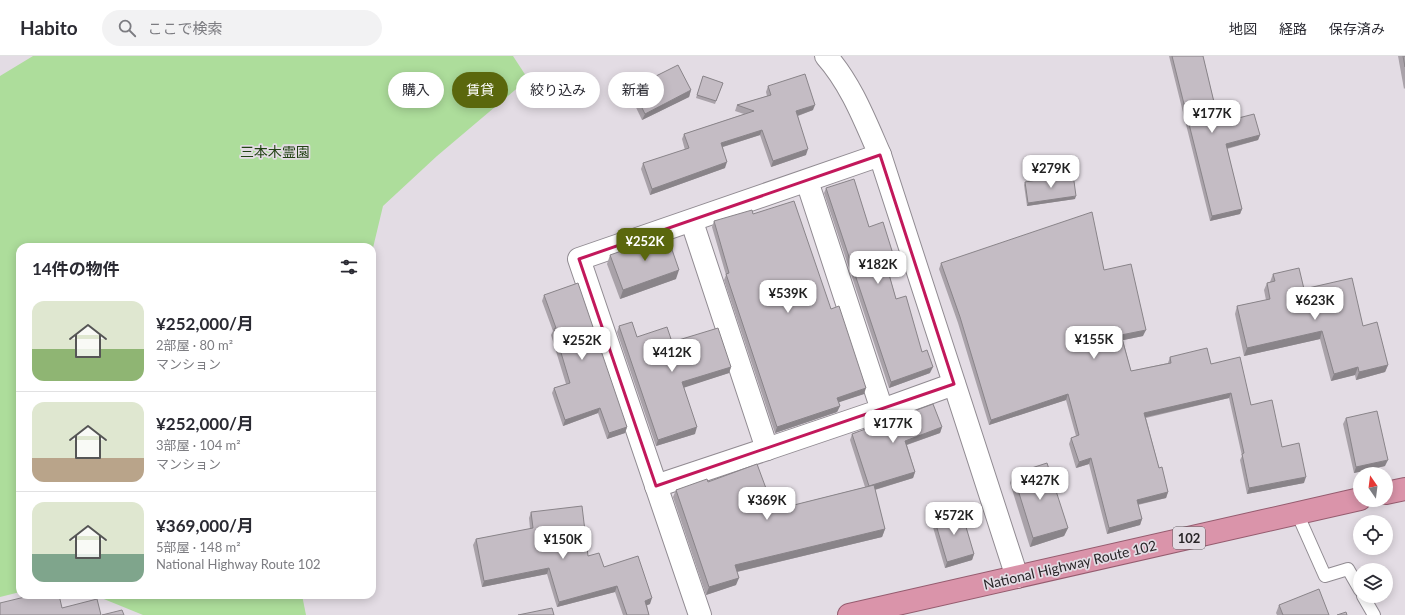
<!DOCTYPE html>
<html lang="ja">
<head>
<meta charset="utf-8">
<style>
	body { margin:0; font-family:Lato,"Noto Sans JP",sans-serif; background:#f2f2f3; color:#2b2b33; height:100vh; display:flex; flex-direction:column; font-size:15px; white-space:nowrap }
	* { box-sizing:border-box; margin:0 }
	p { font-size:13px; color:#7c7c81 }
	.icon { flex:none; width:22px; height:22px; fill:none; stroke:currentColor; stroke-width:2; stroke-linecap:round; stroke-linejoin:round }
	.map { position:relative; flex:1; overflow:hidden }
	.panel { position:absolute; left:16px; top:187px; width:360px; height:356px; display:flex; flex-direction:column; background:#fff; border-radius:12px; box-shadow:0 2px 10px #0003 }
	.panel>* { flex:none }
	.top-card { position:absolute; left:388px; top:16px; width:380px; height:36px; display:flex; gap:8px }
	.needle { width:26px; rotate:346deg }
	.tools { position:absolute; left:1353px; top:411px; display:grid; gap:8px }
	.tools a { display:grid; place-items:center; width:40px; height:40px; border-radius:50%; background:#fff; box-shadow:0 2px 10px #0003; font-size:20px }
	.price { position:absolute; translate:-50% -34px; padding:0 9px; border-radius:8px; background:#fff; color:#222; font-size:13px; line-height:26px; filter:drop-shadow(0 1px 2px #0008) }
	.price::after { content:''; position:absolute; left:50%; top:24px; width:12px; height:9px; margin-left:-6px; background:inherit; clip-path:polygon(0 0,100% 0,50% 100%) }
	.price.on { background:#5a670d; color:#fff }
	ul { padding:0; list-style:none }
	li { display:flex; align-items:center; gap:12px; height:100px; padding:0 16px }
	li+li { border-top:1px solid #e1e1e2 }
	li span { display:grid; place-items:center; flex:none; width:112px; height:80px; border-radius:12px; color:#555 }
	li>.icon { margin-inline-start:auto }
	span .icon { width:48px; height:48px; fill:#fffc; stroke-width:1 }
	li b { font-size:17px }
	h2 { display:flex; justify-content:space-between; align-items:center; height:48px; padding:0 16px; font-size:17px }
	.chip { padding:0 14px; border-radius:18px; background:#fff; box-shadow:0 2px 10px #0003; font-size:14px; line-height:36px }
	.chip.on { background:#5a670d; color:#fff }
	header { display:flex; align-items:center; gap:24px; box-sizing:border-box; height:56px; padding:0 20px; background:#fff; border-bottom:1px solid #e1e1e2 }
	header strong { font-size:19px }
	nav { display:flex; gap:22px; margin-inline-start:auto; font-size:14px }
	.search { width:280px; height:36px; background:#f2f2f3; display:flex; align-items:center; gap:10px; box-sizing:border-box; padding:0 14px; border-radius:22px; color:#7c7c81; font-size:15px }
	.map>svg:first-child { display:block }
	.green { fill:#addd9b }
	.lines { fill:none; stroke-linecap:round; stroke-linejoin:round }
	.service-casing { stroke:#918b92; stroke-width:14 }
	.minor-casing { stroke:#918b92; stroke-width:24 }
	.tertiary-casing { stroke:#918b92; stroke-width:24 }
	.trunk-casing { stroke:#955c6f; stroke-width:24 }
	.service { stroke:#fff; stroke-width:12 }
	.minor { stroke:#fff; stroke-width:22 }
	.tertiary { stroke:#fff; stroke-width:22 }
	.trunk { stroke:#da94aa; stroke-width:22 }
	.wall { fill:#a9a2a9 }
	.shaded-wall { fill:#898489 }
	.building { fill:#c4bcc4; stroke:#898489 }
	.marked { fill:none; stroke:#c2185b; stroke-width:3; stroke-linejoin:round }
	.labels { text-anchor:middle; stroke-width:3.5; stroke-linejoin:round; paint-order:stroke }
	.shield { fill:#e3dce4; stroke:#605c60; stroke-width:1 }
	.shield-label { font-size:13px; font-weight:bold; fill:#282528 }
	.park-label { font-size:14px; fill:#224214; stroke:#e3dce4 }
	.street-label { font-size:14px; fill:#282528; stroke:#e3dce4 }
</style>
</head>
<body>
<header>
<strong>Habito</strong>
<div class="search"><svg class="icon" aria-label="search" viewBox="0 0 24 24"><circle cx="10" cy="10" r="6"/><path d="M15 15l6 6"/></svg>ここで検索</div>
<nav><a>地図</a><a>経路</a><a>保存済み</a></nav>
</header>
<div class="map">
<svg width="1405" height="559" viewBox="0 0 1405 559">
	<rect width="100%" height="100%" fill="#e3dce4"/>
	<g class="green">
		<path d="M33,0H513L528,23L437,100L383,150L372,196V191H20V536L0,541V20Z"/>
		<path d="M94,539H302L306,559H143Z"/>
	</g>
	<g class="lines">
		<g class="service-casing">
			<g id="service">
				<path d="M1297,457L1325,520L1348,513L1360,534"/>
				<path d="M1363,540L1374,559"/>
			</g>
		</g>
		<g class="minor-casing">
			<g id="minor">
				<path d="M882,354L954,328"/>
				<path d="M767,393L882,354L807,125"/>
				<path d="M656,430L767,393L692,166"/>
				<path d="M700,559L579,203L880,99"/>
			</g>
		</g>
		<g class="tertiary-casing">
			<path id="tertiary" d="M826,0C851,28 865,65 880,99L1017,521"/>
		</g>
		<g class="trunk-casing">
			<g id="trunk">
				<path d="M1386,437L1405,433"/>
				<path d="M849,559L1360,443"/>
			</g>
		</g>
		<use href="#service" class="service"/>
		<use href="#minor" class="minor"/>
		<use href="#tertiary" class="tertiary"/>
		<use href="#trunk" class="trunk"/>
	</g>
	<g class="wall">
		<path d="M1169,0H1203L1219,67L1260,79L1258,84L1227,93L1242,153L1240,158L1210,165Z"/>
		<path d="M1398,0H1405V32L1404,33Z"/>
		<path d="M703,20L723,27L715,48L696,42Z"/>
		<path d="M768,30L813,54L798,60L806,99L771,111L760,79L723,91L725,112L650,139L641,113L643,107L685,94L682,83L684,78L744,58L735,55L737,49L767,40L766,36Z"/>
		<path d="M632,32L691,34L689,41L642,64L630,39Z"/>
		<path d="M1025,126L1075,143L1027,150L1024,129Z"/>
		<path d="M826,132L869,171L893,198L891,204L886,206L896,243L922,296L930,317L889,332L824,137Z"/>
		<path d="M753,158L831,253L864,338L838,346L840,350L837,356L775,377L724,224L726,219L712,171L714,165Z"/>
		<path d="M610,199L676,223L620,243L607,208Z"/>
		<path d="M941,207L1104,214L1143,280L1123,284L1131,315L1168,307L1170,301L1211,308L1251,349L1282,391L1304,427L1247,438L1240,404L1242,400L1229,342L1146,362L1159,412L1168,436L1166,442L1138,449L1142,463L1140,469L1107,478L1089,408L1076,412L1069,388L1071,382L1076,380L1066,344L989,369L958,267L939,213Z"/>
		<path d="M1273,218L1304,233L1363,270L1388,309L1385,316L1356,324L1355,319L1331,325L1320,283L1244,300L1235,258L1237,250L1266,244L1264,234L1267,227L1270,226Z"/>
		<path d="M544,239L627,371L625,377L607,383L598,357L563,370L552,337L554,332L566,328L551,279L553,275L542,245Z"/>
		<path d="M619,270L637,281L672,286L731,311L729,317L684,331L695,378L656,390L617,276Z"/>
		<path d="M1346,362L1385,410L1354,417L1343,368Z"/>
		<path d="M942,371L940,377L907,389L915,416L913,422L875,434L885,473L882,481L737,516L736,529L706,539L673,441L676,434L708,426L774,454L865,431L850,384L852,378Z"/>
		<path d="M1013,418L1068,472L1064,480L1030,491L1010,427Z"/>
		<path d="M531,456L588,500L604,511L650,548L647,549L649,559H623L615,536L557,551L547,518L482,531L473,489L476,483L530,473L529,462Z"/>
		<path d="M934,462L974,498L972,504L945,512L932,468Z"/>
		<path d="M1279,549L1329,559H1277L1276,557Z"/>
	</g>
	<g class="shaded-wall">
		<path d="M691,34L689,41L642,64L645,58Z"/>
		<path d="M815,49L813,54L794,61L796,55Z"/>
		<path d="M762,74L760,79L719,92L721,87Z"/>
		<path d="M1260,79L1258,84L1224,93L1226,88Z"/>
		<path d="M808,93L806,99L771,111L773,105Z"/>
		<path d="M727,106L725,112L650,139L652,133Z"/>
		<path d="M1076,140L1075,143L1027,150L1028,147Z"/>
		<path d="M1242,153L1240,158L1210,165L1212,160Z"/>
		<path d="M893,198L891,204L882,207L884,201Z"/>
		<path d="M679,214L676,223L620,243L623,234Z"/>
		<path d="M1146,274L1143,280L1119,285L1121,279Z"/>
		<path d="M1322,275L1320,283L1244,300L1247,292Z"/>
		<path d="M1388,309L1385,316L1356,324L1359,316Z"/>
		<path d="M731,311L729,317L680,333L682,326Z"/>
		<path d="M933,311L930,317L889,332L891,326Z"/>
		<path d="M1358,311L1355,319L1331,325L1334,318Z"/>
		<path d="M866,332L864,338L834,348L837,342Z"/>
		<path d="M1231,337L1229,342L1142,362L1144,357Z"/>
		<path d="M1068,338L1066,344L989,369L991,364Z"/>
		<path d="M840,350L837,356L775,377L777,371Z"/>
		<path d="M600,352L598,357L563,370L565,364Z"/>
		<path d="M627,371L625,377L607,383L609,377Z"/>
		<path d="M697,371L695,378L656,390L658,384Z"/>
		<path d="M942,371L940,377L903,390L905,385Z"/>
		<path d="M1091,402L1089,408L1076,412L1079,406Z"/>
		<path d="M1388,404L1385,410L1354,417L1356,411Z"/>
		<path d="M915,416L913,422L867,436L869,430Z"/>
		<path d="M1306,421L1304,427L1247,438L1249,432Z"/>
		<path d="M1168,436L1166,442L1135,449L1137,444Z"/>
		<path d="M1142,463L1140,469L1107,478L1109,472Z"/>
		<path d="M1068,472L1064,480L1030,491L1033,482Z"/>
		<path d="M885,473L882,481L732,517L735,509Z"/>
		<path d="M974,498L972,504L945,512L947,506Z"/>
		<path d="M549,512L547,518L482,531L484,525Z"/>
		<path d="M739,522L736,529L706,539L709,531Z"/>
		<path d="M617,530L615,536L557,551L559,546Z"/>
		<path d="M652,542L650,548L643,551L645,545Z"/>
	</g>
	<g class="building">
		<path d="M1172,0H1203L1219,67L1254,58L1260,79L1226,88L1242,153L1212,160Z"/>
		<path d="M1403,0H1405V11Z"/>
		<path d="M678,9L691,34L645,58L632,32Z"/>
		<path d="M805,18L815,49L796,55L808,93L773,105L762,74L721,87L727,106L652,133L643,107L689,92L684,78L754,55L737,49L771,39L768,30Z"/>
		<path d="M703,20L723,27L716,45L697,39Z"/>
		<path d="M1073,118L1076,140L1028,147L1025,126Z"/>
		<path d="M854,123L869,171L883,166L893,198L884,201L896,243L906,240L922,296L927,294L933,311L891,326L826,132Z"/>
		<path d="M794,145L831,253L839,250L866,332L837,342L840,350L777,371L726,218L729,217L714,165L752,154L753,158Z"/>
		<path d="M1092,156L1104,214L1131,208L1146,274L1121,279L1131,315L1171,307L1170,301L1207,292L1211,308L1240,301L1251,349L1272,344L1282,391L1299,387L1306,421L1249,432L1242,398L1244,397L1231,337L1144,357L1159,412L1162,411L1168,436L1137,444L1142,463L1109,472L1091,402L1079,406L1071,382L1079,379L1068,338L991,364L960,261L941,207Z"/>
		<path d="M667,179L679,214L623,234L610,199Z"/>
		<path d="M1299,212L1304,233L1352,222L1363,270L1377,266L1388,309L1359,316L1358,311L1334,318L1322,275L1247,292L1237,250L1270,243L1267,227L1275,225L1273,218Z"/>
		<path d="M578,227L627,371L609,377L600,352L565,364L554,332L570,327L554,273L556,272L544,239Z"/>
		<path d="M632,266L637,281L667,271L672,286L718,272L731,311L682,326L697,371L658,384L619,270Z"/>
		<path d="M933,348L942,371L905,385L915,416L869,430L852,378Z"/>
		<path d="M1377,355L1388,404L1356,411L1346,362Z"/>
		<path d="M1047,407L1068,472L1033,482L1013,418Z"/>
		<path d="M757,408L774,454L874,429L885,473L735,509L739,522L709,531L676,434L707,423L708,426Z"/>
		<path d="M582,450L588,500L599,497L604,511L638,500L652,542L645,545L649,559H627L617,530L559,546L549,512L484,525L476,483L533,472L531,456Z"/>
		<path d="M961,454L974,498L947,506L934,462Z"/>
		<path d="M1319,533L1329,559H1283L1279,549Z"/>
		<path d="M33,539H59L62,552L97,543L101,559H0V547Z"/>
		<path d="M552,552L554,559H518Z"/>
		<path d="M122,554L124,559H102Z"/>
		<path d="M1346,556L1347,559H1337Z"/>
	</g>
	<path class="marked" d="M880,99L954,328L656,430L579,203Z"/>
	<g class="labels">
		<rect class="shield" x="1173" y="471" width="32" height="22" rx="3"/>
		<g class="shield-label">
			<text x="1189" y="487">102</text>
		</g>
		<g class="park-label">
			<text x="275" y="101">三本木霊園</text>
		</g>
		<g class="street-label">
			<text transform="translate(1070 509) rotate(-13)" y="5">National Highway Route 102</text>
		</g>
	</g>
</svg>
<div class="tools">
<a><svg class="needle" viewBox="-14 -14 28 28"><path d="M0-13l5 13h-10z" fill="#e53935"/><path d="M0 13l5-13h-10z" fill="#7c7c81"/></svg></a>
<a><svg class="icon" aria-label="locate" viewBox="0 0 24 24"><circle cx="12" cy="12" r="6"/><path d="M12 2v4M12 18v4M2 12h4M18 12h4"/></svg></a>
<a><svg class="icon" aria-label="layers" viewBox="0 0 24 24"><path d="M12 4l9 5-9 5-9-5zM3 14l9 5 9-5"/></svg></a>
</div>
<b class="price" style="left:1212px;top:78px">¥177K</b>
<b class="price" style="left:1051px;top:133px">¥279K</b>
<b class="price on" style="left:645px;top:206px">¥252K</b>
<b class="price" style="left:878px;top:229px">¥182K</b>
<b class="price" style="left:788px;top:258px">¥539K</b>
<b class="price" style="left:1315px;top:265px">¥623K</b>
<b class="price" style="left:1094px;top:304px">¥155K</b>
<b class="price" style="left:582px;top:305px">¥252K</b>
<b class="price" style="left:672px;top:317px">¥412K</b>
<b class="price" style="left:893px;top:388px">¥177K</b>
<b class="price" style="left:1040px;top:445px">¥427K</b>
<b class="price" style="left:767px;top:465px">¥369K</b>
<b class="price" style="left:954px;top:480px">¥572K</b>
<b class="price" style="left:563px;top:504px">¥150K</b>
<div class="top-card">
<a class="chip">購入</a>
<a class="chip on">賃貸</a>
<a class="chip">絞り込み</a>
<a class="chip">新着</a>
</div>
<section class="panel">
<h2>14件の物件<svg class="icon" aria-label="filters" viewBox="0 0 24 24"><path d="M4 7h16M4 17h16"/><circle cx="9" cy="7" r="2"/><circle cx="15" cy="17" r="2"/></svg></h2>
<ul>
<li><span style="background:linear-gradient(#dfe7d0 60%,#8fb573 0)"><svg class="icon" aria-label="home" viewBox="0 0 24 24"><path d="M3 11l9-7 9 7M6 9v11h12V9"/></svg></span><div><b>¥252,000/月</b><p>2部屋 · 80 m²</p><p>マンション</p></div></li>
<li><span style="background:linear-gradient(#dfe7d0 70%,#b9a48a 0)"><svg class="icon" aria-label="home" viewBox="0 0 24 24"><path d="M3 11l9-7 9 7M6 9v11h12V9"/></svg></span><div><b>¥252,000/月</b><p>3部屋 · 104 m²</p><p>マンション</p></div></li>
<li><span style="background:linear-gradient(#dfe7d0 65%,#7fa58c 0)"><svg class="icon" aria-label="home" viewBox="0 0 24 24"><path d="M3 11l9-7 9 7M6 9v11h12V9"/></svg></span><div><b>¥369,000/月</b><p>5部屋 · 148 m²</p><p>National Highway Route 102</p></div></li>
</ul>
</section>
</div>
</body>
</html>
